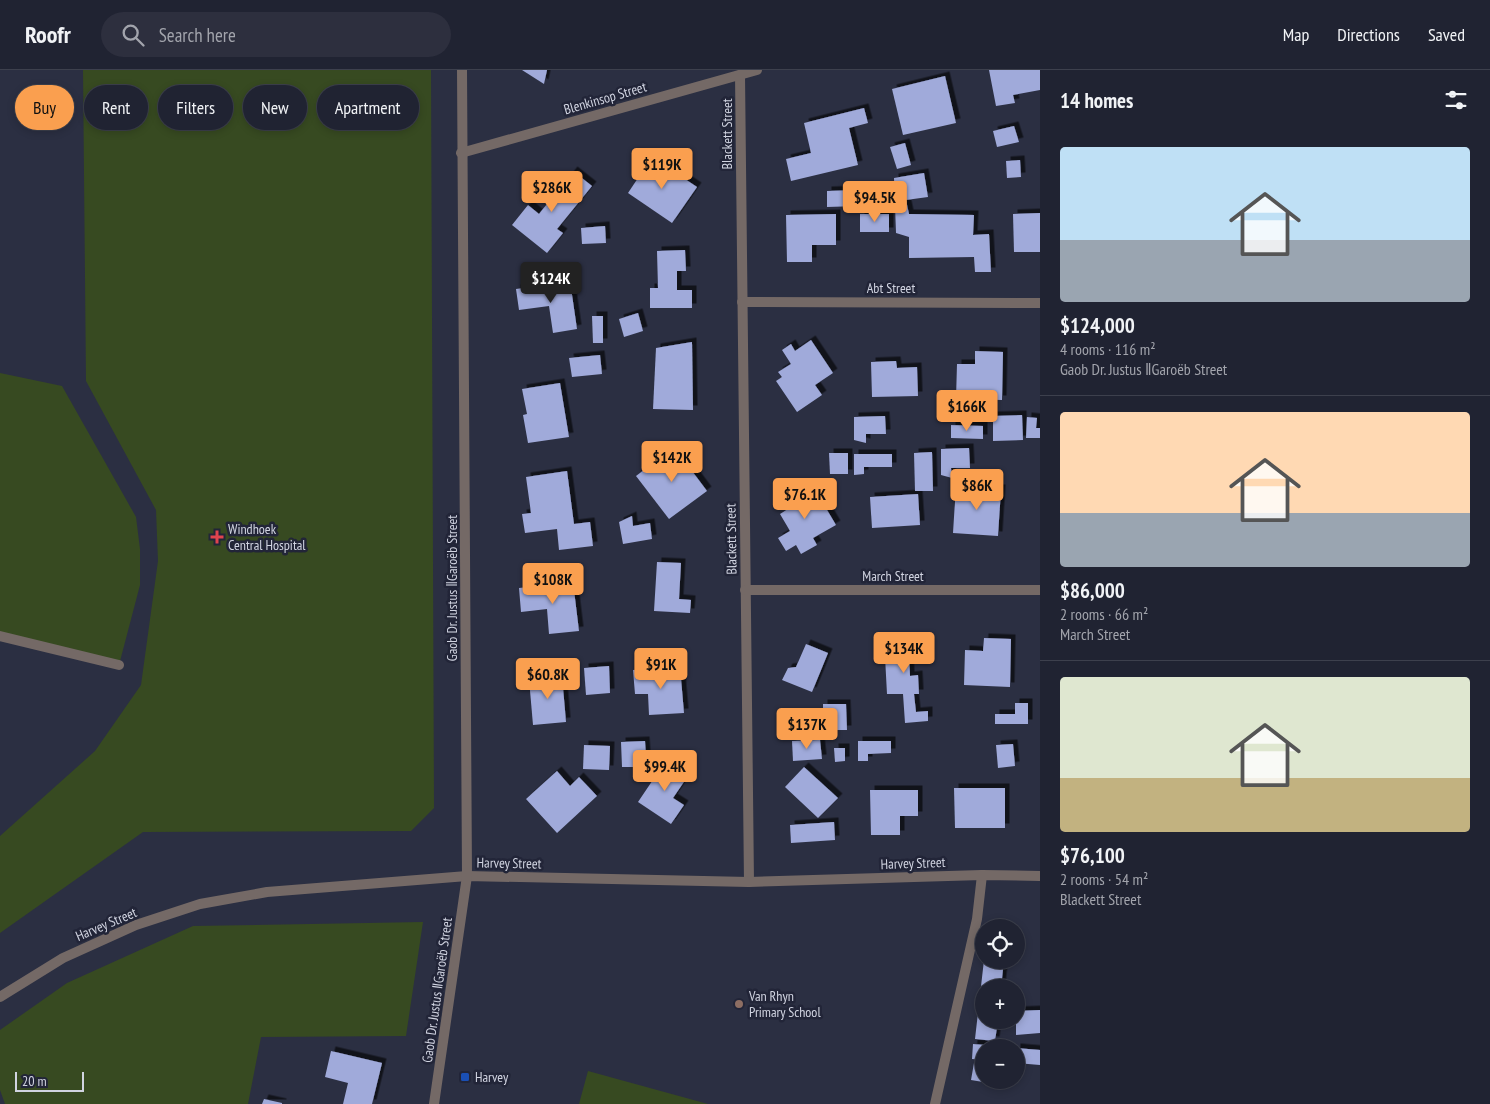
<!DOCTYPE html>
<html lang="en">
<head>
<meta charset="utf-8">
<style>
	body { margin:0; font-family:"PT Sans Narrow",sans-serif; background:#2d2f3e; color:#f1f3f6; height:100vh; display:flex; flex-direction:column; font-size:19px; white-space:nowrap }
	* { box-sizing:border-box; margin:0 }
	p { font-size:16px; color:#a2a4ac }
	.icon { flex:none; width:28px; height:28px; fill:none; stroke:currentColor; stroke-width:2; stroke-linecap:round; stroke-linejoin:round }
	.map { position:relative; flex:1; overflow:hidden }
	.side { display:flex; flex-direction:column; background:#202332; width:450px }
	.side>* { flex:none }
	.hud { position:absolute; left:15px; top:15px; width:475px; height:45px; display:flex; gap:10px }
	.fabs { position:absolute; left:975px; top:849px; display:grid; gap:10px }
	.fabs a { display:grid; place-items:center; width:50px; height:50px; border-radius:50%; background:#202332; box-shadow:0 2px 8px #0003,0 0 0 1px #3d404d; font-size:25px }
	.scale { position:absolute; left:15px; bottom:12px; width:69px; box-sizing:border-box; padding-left:5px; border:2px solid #d1d4e1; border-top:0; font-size:14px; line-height:18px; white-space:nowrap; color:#d1d4e1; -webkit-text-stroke:4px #222538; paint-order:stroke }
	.price { position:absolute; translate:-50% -42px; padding:0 11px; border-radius:5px; background:#fa9f4f; color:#111; font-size:16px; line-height:32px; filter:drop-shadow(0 1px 2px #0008) }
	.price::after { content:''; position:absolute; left:50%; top:30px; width:15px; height:11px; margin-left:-8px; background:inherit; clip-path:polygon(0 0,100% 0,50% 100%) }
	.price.current { background:#222; color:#fff }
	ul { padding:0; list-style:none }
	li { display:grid; align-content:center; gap:10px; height:265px; padding:0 20px }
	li+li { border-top:1px solid #3d404d }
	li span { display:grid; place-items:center; height:155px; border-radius:5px; color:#555 }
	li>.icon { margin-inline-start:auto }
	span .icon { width:90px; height:90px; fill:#fffc; stroke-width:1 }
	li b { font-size:21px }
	h2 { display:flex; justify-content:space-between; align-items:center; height:60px; padding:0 20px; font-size:21px }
	.tag { padding:0 18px; border-radius:22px; background:#202332; box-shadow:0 2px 8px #0003,0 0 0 1px #3d404d; font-size:18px; line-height:45px }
	.tag.current { background:#fa9f4f; color:#111 }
	header { display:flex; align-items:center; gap:30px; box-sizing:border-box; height:70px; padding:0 25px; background:#202332; border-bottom:1px solid #3d404d }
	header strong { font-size:24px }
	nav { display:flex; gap:28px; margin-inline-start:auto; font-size:18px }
	.search { width:350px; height:45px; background:#2d2f3e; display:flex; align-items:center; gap:12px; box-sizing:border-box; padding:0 18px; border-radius:28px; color:#a2a4ac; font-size:19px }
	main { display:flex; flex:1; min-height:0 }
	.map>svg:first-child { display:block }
	.green { fill:#374a21 }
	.building { fill:#a0aada; filter:url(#shadow) }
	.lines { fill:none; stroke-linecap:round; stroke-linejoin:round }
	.service { stroke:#746966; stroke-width:10 }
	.minor { stroke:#746966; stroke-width:10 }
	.tertiary { stroke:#746966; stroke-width:10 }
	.health-dot { fill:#e0444e; stroke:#222538; stroke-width:2 }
	.education-dot { fill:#8d6e63; stroke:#222538; stroke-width:2 }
	.transit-dot { fill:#1a4fb4; stroke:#222538; stroke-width:2 }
	.labels { text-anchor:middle; stroke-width:5; stroke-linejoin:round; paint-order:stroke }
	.street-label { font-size:14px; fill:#d1d4e1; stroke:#222538 }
	.poi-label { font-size:14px; fill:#d1d4e1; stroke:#222538; text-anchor:start }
</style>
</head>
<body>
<header>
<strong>Roofr</strong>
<div class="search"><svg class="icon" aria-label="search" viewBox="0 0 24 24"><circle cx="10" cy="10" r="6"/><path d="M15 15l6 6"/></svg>Search here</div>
<nav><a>Map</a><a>Directions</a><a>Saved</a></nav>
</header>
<main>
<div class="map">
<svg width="1040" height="1034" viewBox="0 0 1040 1034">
	<defs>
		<filter id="shadow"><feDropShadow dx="4.5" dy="-4.5" stdDeviation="0" flood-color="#0009"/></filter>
	</defs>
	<rect width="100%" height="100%" fill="#2b2f42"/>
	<g class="green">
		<path d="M83,0H431L434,738L411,761L143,762L0,863V766L95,681L141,615L158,491L156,440L86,311Z"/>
		<path d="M0,303L62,316L136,447L140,479V515L119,595L0,566Z"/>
		<path d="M423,852L406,966L261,967L248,1034H5L0,1020V960L67,913L193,856Z"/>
		<path d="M588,1001L708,1034H579Z"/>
	</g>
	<g class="building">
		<path d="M522,0H547L544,14Z"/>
		<path d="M989,0H1040V20L1013,25L1015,33L996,36Z"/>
		<path d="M945,6L956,53L903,65L892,19Z"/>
		<path d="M864,38L868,53L849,58L858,95L791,111L786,89L811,83L804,53Z"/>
		<path d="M1014,56L1019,72L997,77L993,61Z"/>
		<path d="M905,73L911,95L897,99L890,77Z"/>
		<path d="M652,87L697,117L672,153L628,123Z"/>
		<path d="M1020,90L1021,107L1007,108L1006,91Z"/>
		<path d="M573,101L592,116L557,159L563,163L547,183L512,155L528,135L539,144Z"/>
		<path d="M924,103L928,127L906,130L909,144L974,145L973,165L989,164L991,202H975L974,187L909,188V167L896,163L894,108Z"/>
		<path d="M858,120L859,136L827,137V121Z"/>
		<path d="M1040,143V182H1014L1013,144Z"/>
		<path d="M836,144V175H812V192H787L786,145Z"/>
		<rect x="860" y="144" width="29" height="18"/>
		<path d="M605,156L606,173L582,174L581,158Z"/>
		<path d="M685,180L686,201H677V220H692V238H650V218H658L657,181Z"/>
		<path d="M570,211L577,259L553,263L549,236L519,240L516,219Z"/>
		<path d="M638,243L643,261L624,267L619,249Z"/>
		<path d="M592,246H603V273H593Z"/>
		<path d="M811,270L833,303L815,315L822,325L797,342L776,311L782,307L778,302L791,294L782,280L791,274L795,281Z"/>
		<path d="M692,272L693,340L653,339L656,278Z"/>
		<path d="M975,281L1003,282L1002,330L956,329L957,294H975Z"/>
		<path d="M600,285L602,304L572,307L569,288Z"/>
		<path d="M896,291L897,298L917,297L918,326L872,327L871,292Z"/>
		<path d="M560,313L569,367L528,373L523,345L527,344L522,319Z"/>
		<path d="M1022,345L1023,370L993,371V346Z"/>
		<path d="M885,346L886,364H866V373L854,370V347Z"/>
		<path d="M1027,347L1037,348L1036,358H1040V368H1026Z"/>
		<path d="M951,355L983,356V369L951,368Z"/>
		<path d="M674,377L707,421L669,449L636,406Z"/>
		<path d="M969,378L970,398H951L952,408L941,405V379Z"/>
		<path d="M932,382L933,421H915L914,383Z"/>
		<path d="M829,383H848V404H830Z"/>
		<path d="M854,384H892V397H864V404L854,405Z"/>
		<path d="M567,401L574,454L590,452L593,476L559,480L557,459L525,463L522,444L531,443L526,407Z"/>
		<path d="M811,413L836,455L813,468L817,475L801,484L796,475L786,481L778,468L790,461L780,444L791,437L786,428Z"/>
		<path d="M956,416L1001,419L998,466L953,463Z"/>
		<path d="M918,424L920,455L872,458L870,427Z"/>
		<path d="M632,446L633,456L650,453L652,469L623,474L619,452Z"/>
		<path d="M657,492L681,493L679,529L691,530L690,543L654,541Z"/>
		<path d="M573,512L579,561L549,564L547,539L521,542L519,518Z"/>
		<path d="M921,567L922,584L909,585L910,606L918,605L919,624H914L916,642L928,641V651L905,653L903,624H887L884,568Z"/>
		<path d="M984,568L1011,569L1010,617L964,615L965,580L983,581Z"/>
		<path d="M806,574L828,583L812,622L782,610L788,598L796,597Z"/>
		<path d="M609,596L610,623L586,625L584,598Z"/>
		<path d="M680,597L684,643L649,645L648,624H635L633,600Z"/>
		<path d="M562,606L566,652L533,655L529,609Z"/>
		<path d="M1015,633H1028V654H995V644H1015Z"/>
		<path d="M823,634H846L847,660H823Z"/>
		<path d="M820,670L822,689L793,691L792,671Z"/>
		<path d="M645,671L646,686L634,687V697H622L621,672Z"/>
		<path d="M858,671H891V683L868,684V691H858Z"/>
		<path d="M1013,674L1015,696L998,698L996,675Z"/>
		<path d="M584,675L610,676L609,700L583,699Z"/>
		<path d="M834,678H845V691L835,692Z"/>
		<path d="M667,689L690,703L673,728L684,735L671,754L638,732Z"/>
		<path d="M804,697L838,728L818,748L785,717Z"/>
		<path d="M557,701L570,716L579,707L597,726L557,763L526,729Z"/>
		<path d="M954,718H1005V758H955Z"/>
		<path d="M870,720H918V746H900V765H871Z"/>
		<path d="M834,752L835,770L791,773L790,755Z"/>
		<path d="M984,890H1004L1001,918H984V950H998L995,971L975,969Z"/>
		<path d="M1040,940V963L1016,965V941Z"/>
		<path d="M973,974L998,976V978H984V990L972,989Z"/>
		<path d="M1016,978L1040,980V995L1016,993Z"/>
		<path d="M331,981L382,993L372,1034H343L348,1013L325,1007Z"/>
		<path d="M974,993L984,995V1010H1002L1001,1015L971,1010Z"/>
		<path d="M264,1029L282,1033V1034H262Z"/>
	</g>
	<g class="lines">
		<g class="service">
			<path d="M0,566L119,595"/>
			<path d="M935,1034L977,849L982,805"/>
		</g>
		<g class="minor">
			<path d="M740,5L749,812"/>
			<path d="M461,83L757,0"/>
			<path d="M742,232L1040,233"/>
			<path d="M745,520H1040"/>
			<path d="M0,927L63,888L136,855L200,834L267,822L467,806L749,812L982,805L1040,806"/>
		</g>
		<path class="tertiary" d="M434,1034L467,806L462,0"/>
	</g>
	<path class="health-dot" d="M214.5 459.5h5v5h5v5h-5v5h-5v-5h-5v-5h5z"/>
	<circle class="education-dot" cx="739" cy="934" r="5"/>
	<rect class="transit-dot" x="460" y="1002" width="10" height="10" rx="2.5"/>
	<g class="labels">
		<g class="street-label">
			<text transform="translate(605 28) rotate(-16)" y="5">Blenkinsop Street</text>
			<text transform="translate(727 64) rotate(-90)" y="5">Blackett Street</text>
			<text x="891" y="223">Abt Street</text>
			<text transform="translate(731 469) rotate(-91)" y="5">Blackett Street</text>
			<text x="893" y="511">March Street</text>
			<text transform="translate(452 518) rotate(-90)" y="5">Gaob Dr. Justus ǁGaroëb Street</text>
			<text transform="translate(509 793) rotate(1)" y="5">Harvey Street</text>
			<text transform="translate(913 793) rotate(-2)" y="5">Harvey Street</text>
			<text transform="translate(106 854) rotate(-23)" y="5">Harvey Street</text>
			<text transform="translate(437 920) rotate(-82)" y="5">Gaob Dr. Justus ǁGaroëb Street</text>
		</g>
		<g class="poi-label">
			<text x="228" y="464">Windhoek<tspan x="228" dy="16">Central Hospital</tspan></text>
			<text x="749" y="931">Van Rhyn<tspan x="749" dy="16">Primary School</tspan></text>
			<text x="475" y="1012">Harvey</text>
		</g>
	</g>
</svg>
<div class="fabs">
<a><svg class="icon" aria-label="locate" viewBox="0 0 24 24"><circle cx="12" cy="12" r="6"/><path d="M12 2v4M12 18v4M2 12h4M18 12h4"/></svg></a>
<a>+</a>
<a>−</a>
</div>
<div class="scale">20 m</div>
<b class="price" style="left:662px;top:120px">$119K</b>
<b class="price" style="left:552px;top:143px">$286K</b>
<b class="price" style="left:875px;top:153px">$94.5K</b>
<b class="price current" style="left:551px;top:234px">$124K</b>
<b class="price" style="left:967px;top:362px">$166K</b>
<b class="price" style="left:672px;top:413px">$142K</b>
<b class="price" style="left:977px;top:441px">$86K</b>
<b class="price" style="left:805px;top:450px">$76.1K</b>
<b class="price" style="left:553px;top:535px">$108K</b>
<b class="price" style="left:904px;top:604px">$134K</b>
<b class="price" style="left:661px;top:620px">$91K</b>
<b class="price" style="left:548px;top:630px">$60.8K</b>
<b class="price" style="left:807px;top:680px">$137K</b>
<b class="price" style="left:665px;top:722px">$99.4K</b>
<div class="hud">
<a class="tag current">Buy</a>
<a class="tag">Rent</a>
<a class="tag">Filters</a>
<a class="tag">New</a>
<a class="tag">Apartment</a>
</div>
</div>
<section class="side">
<h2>14 homes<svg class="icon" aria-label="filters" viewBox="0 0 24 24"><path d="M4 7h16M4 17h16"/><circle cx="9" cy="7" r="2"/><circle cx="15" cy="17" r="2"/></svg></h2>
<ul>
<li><span style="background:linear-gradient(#bfe0f5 60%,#9aa5b1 0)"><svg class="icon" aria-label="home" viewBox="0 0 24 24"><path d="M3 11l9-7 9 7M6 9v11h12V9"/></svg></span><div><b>$124,000</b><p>4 rooms · 116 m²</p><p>Gaob Dr. Justus ǁGaroëb Street</p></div></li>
<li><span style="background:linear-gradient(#ffd9b3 65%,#9aa5b1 0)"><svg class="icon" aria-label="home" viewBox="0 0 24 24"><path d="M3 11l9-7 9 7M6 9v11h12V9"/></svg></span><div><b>$86,000</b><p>2 rooms · 66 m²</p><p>March Street</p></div></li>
<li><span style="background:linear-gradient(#dfe7d0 65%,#c2b280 0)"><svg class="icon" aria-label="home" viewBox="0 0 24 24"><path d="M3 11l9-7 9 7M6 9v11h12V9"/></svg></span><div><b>$76,100</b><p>2 rooms · 54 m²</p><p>Blackett Street</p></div></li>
</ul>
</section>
</main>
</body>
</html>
